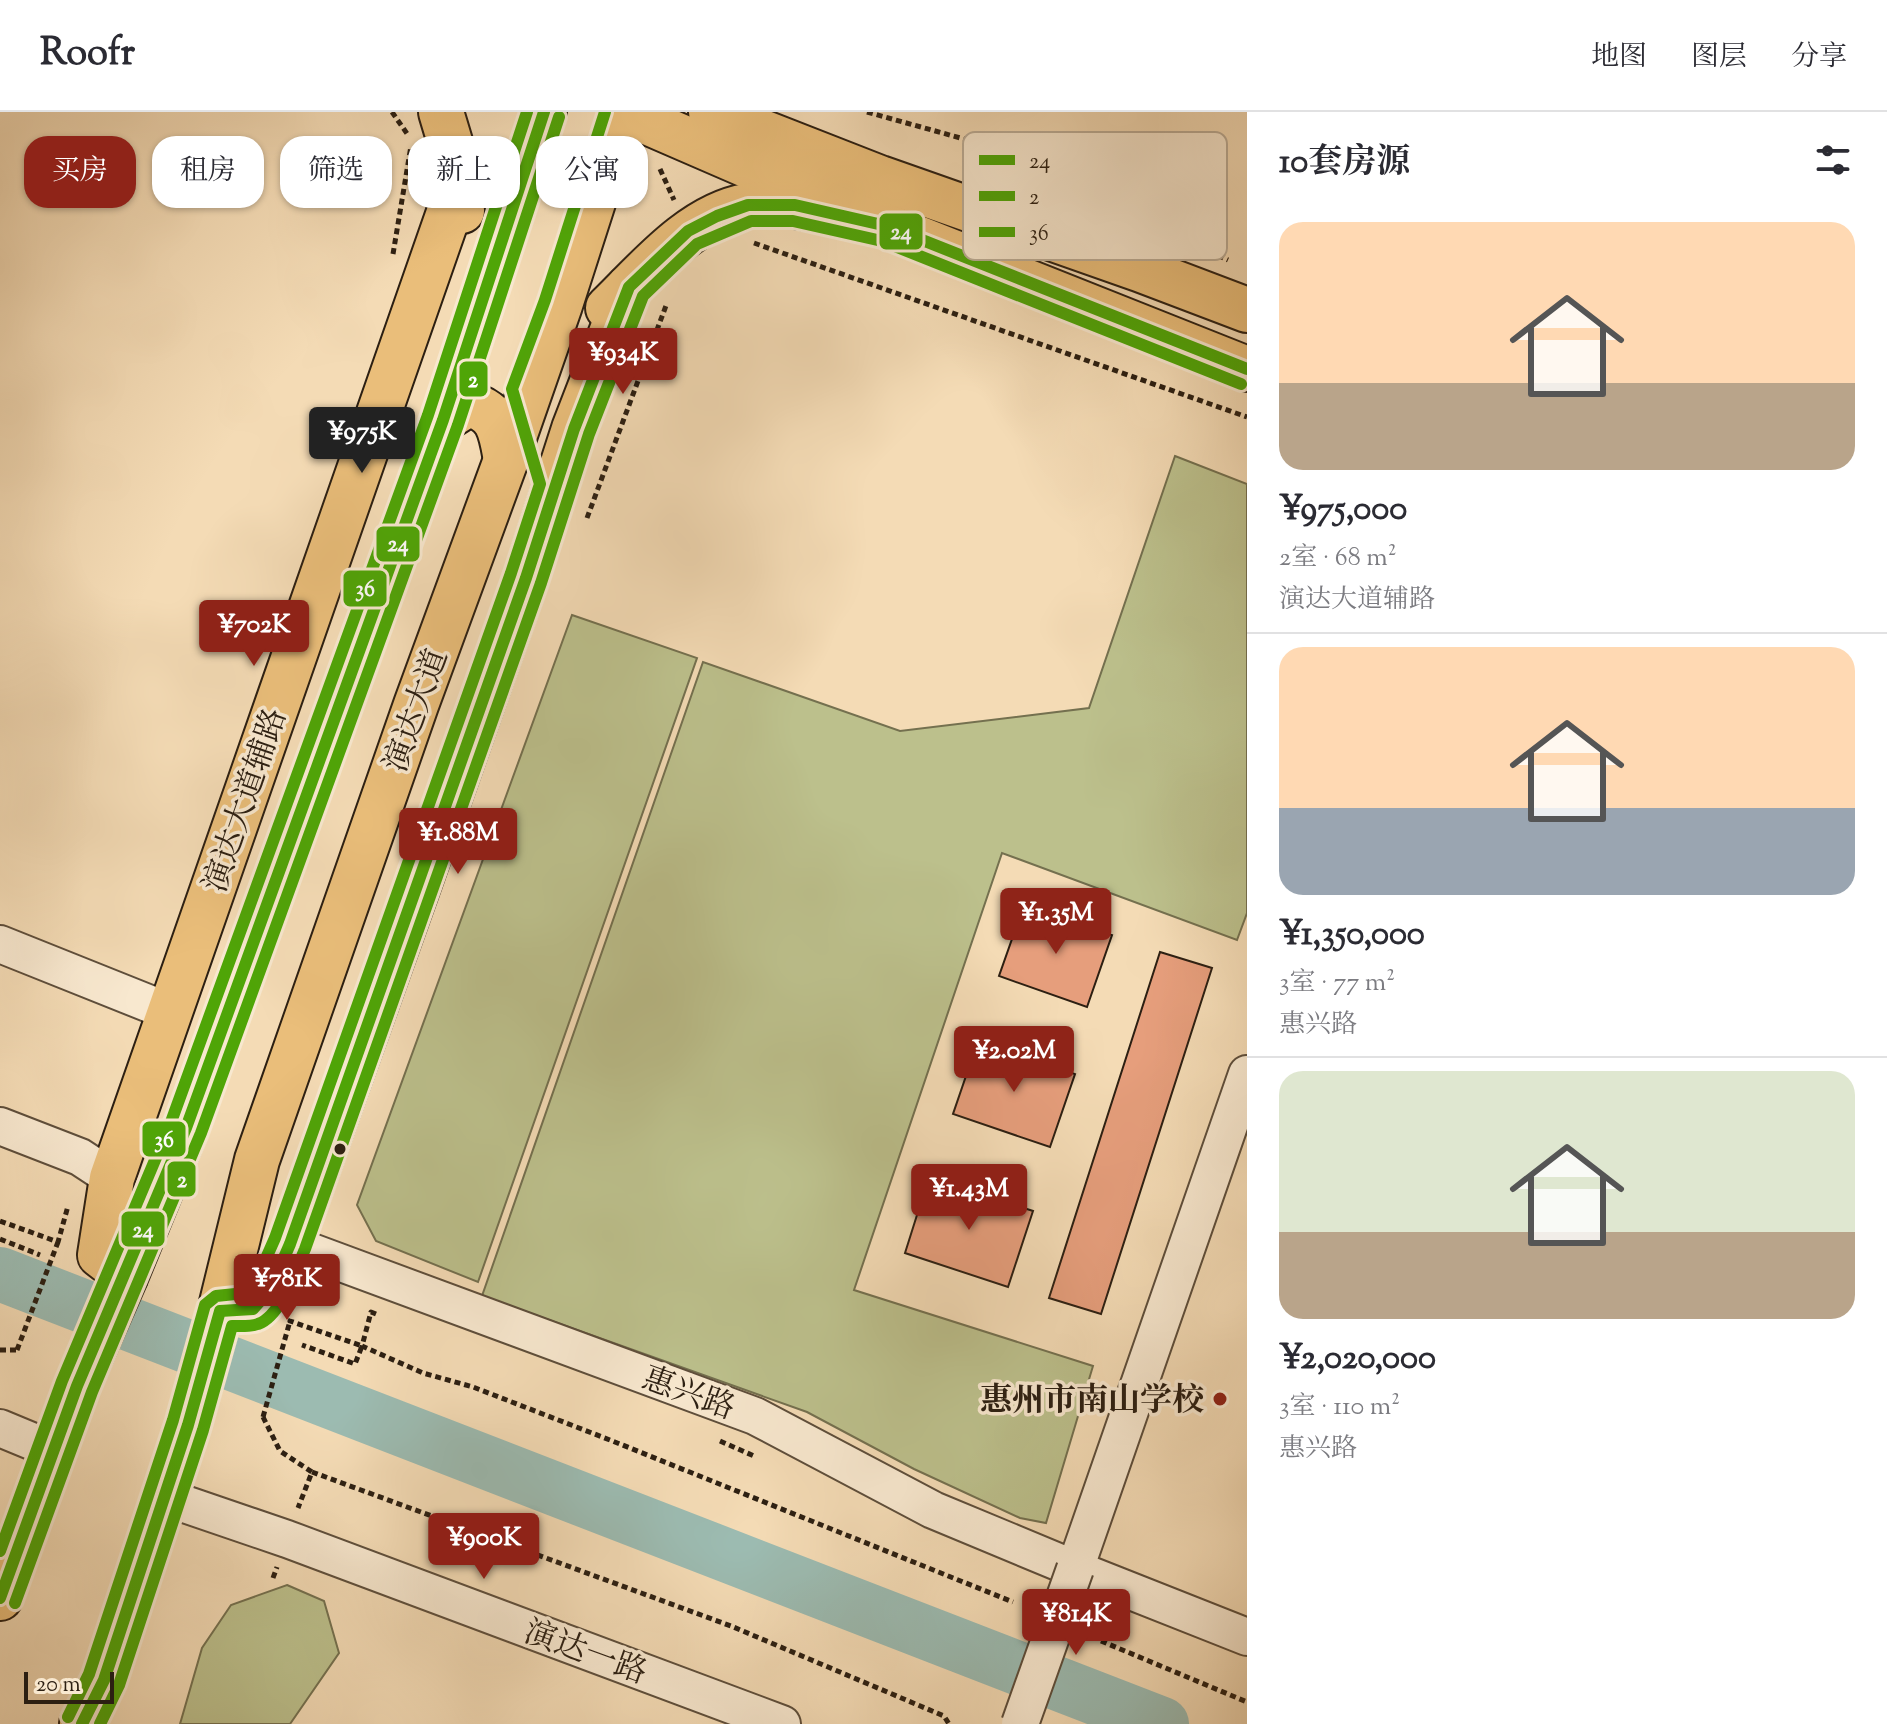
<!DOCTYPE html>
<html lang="zh">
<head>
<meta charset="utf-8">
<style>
	body { margin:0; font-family:"Sorts Mill Goudy","Noto Serif SC",serif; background:#f2f2f3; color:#2b2b33; height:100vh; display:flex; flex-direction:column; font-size:30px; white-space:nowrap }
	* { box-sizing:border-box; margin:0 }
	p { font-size:26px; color:#7c7c81 }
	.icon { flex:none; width:44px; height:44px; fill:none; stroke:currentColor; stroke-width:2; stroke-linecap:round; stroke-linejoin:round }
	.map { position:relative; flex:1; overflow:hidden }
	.drawer { display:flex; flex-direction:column; background:#fff; width:640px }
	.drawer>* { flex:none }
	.banner { position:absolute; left:24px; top:24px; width:760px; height:72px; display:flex; gap:16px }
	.scale { position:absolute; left:24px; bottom:20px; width:90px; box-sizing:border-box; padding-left:8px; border:4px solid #2c1f12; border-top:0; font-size:22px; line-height:28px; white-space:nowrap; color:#2c1f12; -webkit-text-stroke:6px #f8e8cf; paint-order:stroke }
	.price { position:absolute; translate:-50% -68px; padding:0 18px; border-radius:8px; background:#8f2418; color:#fff; font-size:26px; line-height:52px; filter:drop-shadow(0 2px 4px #0008) }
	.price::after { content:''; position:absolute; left:50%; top:48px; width:24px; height:18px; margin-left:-12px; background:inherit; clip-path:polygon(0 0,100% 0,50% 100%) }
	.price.active { background:#222; color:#fff }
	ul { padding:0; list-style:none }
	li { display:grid; align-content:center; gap:16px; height:424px; padding:0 32px }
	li+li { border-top:2px solid #e1e1e2 }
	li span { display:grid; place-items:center; height:248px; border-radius:24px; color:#555 }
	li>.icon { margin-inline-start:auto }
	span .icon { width:144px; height:144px; fill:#fffc; stroke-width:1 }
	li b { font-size:34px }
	h2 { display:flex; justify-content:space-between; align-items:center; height:96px; padding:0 32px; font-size:34px }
	.tag { padding:0 28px; border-radius:24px; background:#fff; box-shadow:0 2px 6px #0004; font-size:28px; line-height:72px }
	.tag.active { background:#8f2418; color:#fff }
	header { display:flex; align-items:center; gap:48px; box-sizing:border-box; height:112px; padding:0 40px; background:#fff; border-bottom:2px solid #e1e1e2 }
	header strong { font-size:38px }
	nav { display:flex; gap:44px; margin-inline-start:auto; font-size:28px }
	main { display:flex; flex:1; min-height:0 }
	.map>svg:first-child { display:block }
	.green { fill:#bcc08c; stroke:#74704f; stroke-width:2 }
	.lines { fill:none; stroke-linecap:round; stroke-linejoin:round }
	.river { stroke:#9cbbb1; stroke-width:54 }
	.building { fill:#e69e7c; stroke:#2c1f12; stroke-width:2 }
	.minor-casing { stroke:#5e4e3b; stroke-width:40 }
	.major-casing { stroke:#2c1f12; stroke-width:48 }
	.path { stroke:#2c1f12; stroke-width:5; stroke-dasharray:6 4; stroke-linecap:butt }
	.minor { stroke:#f8e8cf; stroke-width:36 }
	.major { stroke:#eabe7a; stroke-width:44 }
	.minor-bridge-casing { stroke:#5e4e3b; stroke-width:40; stroke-linecap:butt }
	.major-bridge-casing { stroke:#2c1f12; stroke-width:48; stroke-linecap:butt }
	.path-bridge { stroke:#2c1f12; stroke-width:5; stroke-dasharray:6 4; stroke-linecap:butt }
	.minor-bridge { stroke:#f8e8cf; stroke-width:36 }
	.major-bridge { stroke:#eabe7a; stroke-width:44 }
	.bus-1-casing { stroke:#f8e8cf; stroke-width:18 }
	.bus-2-casing { stroke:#f8e8cf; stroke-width:18 }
	.bus-3-casing { stroke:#f8e8cf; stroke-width:18 }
	.bus-1 { stroke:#4fa507; stroke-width:12 }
	.bus-2 { stroke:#4fa507; stroke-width:12 }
	.bus-3 { stroke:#4fa507; stroke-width:12 }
	.bus-dot { fill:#2c1f12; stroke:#f8e8cf; stroke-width:3 }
	.poi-dot { fill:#8f2418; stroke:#f8e8cf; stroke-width:3 }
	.labels { text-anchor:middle; stroke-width:7; stroke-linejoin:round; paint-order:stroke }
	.street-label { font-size:32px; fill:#2c1f12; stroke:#f8e8cf }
	.poi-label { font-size:32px; font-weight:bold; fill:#2c1f12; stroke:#f8e8cf; text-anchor:end }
	.key { fill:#f8e8cf; stroke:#bbac96; stroke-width:2 }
	.key-label { font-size:22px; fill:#2c1f12 }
	.line-badge { stroke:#f8e8cf; stroke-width:3 }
	.badge-label { font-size:22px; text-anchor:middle; font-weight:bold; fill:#fff }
</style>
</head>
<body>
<header>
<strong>Roofr</strong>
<nav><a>地图</a><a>图层</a><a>分享</a></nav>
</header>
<main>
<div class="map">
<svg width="1247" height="1612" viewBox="0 0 1247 1612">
	<rect width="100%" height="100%" fill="#f4dbb5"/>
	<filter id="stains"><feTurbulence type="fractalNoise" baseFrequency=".0025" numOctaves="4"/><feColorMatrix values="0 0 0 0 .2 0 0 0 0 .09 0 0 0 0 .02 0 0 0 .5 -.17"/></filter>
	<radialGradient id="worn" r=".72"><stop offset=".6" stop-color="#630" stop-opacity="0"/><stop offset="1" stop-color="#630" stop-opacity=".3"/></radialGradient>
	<g class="green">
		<path d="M1175,344L1247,372V801L1237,828L1002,741L854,1178L1093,1254L1046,1411L1020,1406L914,1357L807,1300L482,1184L703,550L900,619L1089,596Z"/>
		<path d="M572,503L697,546L478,1170L376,1129L357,1093Z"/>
		<path d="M287,1473L324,1489L339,1541L290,1612H180L202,1536L231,1493Z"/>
	</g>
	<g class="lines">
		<path class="river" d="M0,1162L1162,1612"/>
	</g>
	<g class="building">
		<path d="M1024,793L1112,823L1087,895L999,864Z"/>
		<path d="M1160,840L1212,856L1101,1202L1049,1186Z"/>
		<path d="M978,929L1075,962L1050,1035L953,1002Z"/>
		<path d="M929,1065L1033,1099L1008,1175L905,1141Z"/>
	</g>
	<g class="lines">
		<g class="minor-casing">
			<g id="minor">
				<path d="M0,832L170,900"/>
				<path d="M0,1014L80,1045L112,1066"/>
				<path d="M290,1132L755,1304L933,1398L1075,1457L1247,1525"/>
				<path d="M0,1316L53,1338"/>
				<path d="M164,1385L287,1427L782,1612"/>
				<path d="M1075,1457L1247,962"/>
			</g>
		</g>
		<g class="major-casing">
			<g id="major">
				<path d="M441,0L459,60L462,99"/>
				<path d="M622,0L560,193L506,348L416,593L257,1048L220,1199L253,1197L270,1178L290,1132L418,774L526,466L574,317L629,175"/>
				<path d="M624,0L887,114L1247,257"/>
				<path d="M711,0L880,66L1139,157L1247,198"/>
				<path d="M460,69L112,1066L100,1143L126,1163L186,1016L443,308L544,0"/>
				<path d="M608,196C646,159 692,103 747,94C771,89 799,94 822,99"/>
				<path d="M443,308L468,292C499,299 501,320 506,348"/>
				<path d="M0,1486L77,1274"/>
				<path d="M82,1612L104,1568L188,1313"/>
			</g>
		</g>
		<g class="path">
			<path d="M392,0L408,23"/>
			<path d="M867,0L964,27L1228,148"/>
			<path d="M660,57L674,88"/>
			<path d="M754,131L1247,305"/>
			<path d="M393,142L411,34"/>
			<path d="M587,406L667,191"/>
			<path d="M0,1109L58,1130L68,1094"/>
			<path d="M0,1127L40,1143"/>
			<path d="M376,1202L371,1200L362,1234L423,1261L473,1275L610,1328L1013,1490"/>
			<path d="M291,1207L290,1209L362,1234L355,1252L302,1233"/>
			<path d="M0,1238H17"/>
			<path d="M263,1305L280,1339L312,1360L298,1396"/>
			<path d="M720,1329L754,1344"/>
			<path d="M312,1360L731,1514L944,1604L949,1612"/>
			<path d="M273,1466L277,1455"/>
			<path d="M1101,1529L1247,1590"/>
		</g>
		<use href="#minor" class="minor"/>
		<use href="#major" class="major"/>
		<g class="minor-bridge-casing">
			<path id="minor-bridge" d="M1020,1612L1075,1457"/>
		</g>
		<g class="major-bridge-casing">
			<g id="major-bridge">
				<path d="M77,1274L126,1163"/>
				<path d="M188,1313L220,1199"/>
			</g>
		</g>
		<g class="path-bridge">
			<path d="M17,1238L58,1130"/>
			<path d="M263,1305L290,1209"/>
		</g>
		<use href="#minor-bridge" class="minor-bridge"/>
		<use href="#major-bridge" class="major-bridge"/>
		<g class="bus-1-casing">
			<g id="bus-1">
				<path d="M0,1486L77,1274L186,1016L443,308L544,0"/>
				<path d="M82,1612L104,1568L188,1313L220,1199L253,1197L270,1178L290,1132L526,466L574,317L629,175L688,119L717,104L748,93H795L887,114L1247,257"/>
			</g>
		</g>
		<g class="bus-2-casing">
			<g id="bus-2">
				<path d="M15,1491L92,1280L201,1021L458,313L559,5"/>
				<path d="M100,1612L119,1573L203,1318L232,1214C240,1214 250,1215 258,1212C281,1204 296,1158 305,1137L541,471L589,322L643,184L697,132L751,109H793L882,129L1241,272"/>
			</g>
		</g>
		<g class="bus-3-casing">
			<g id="bus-3">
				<path d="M0,1439L62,1269L171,1010L428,303L527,0"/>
				<path d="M68,1605L89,1562L173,1308L205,1193L216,1184L245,1181L256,1169L275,1126L511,461L540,372L512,277L545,188L605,0"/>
			</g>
		</g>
		<use href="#bus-1" class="bus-1"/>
		<use href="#bus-2" class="bus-2"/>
		<use href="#bus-3" class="bus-3"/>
	</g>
	<circle class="bus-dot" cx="340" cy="1037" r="7"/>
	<circle class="poi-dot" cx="1220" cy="1287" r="8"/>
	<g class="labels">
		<g class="street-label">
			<text transform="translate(415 598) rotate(-70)" y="11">演达大道</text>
			<text transform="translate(244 688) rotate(-71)" y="11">演达大道辅路</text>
			<text transform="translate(689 1280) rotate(20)" y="11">惠兴路</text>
			<text transform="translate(586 1539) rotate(20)" y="11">演达一路</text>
		</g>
		<g class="poi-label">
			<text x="1204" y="1298">惠州市南山学校</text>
		</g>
	</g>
	<rect x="963" y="20" width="264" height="128" rx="12" class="key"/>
	<rect x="979" y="43" width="36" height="10" fill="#4fa507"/>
	<rect x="979" y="79" width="36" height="10" fill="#4fa507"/>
	<rect x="979" y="115" width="36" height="10" fill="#4fa507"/>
	<g class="key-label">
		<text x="1029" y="56">24</text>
		<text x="1029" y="92">2</text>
		<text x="1029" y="128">36</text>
	</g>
	<g class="line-badge">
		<rect x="878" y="100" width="46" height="39" rx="8" fill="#4fa507"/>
		<rect x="458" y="248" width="31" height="38" rx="8" fill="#4fa507"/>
		<rect x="375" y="413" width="46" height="38" rx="8" fill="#4fa507"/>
		<rect x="342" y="457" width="46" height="39" rx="8" fill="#4fa507"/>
		<rect x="141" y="1008" width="46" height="38" rx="8" fill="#4fa507"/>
		<rect x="166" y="1048" width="31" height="38" rx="8" fill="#4fa507"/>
		<rect x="120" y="1098" width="46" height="38" rx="8" fill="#4fa507"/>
	</g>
	<g class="badge-label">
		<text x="901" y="127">24</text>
		<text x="473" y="275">2</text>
		<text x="398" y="439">24</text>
		<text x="365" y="484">36</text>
		<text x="164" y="1035">36</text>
		<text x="182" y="1075">2</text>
		<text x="143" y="1125">24</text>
	</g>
	<rect width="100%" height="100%" filter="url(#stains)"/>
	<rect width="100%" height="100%" fill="url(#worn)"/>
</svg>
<div class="scale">20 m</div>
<b class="price" style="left:623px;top:284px">¥934K</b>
<b class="price active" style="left:362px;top:363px">¥975K</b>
<b class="price" style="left:254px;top:556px">¥702K</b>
<b class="price" style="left:458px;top:764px">¥1.88M</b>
<b class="price" style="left:1056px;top:844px">¥1.35M</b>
<b class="price" style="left:1014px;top:982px">¥2.02M</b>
<b class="price" style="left:969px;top:1120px">¥1.43M</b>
<b class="price" style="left:287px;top:1210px">¥781K</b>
<b class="price" style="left:484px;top:1469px">¥900K</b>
<b class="price" style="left:1076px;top:1545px">¥814K</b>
<div class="banner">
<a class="tag active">买房</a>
<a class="tag">租房</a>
<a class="tag">筛选</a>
<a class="tag">新上</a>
<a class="tag">公寓</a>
</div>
</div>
<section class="drawer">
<h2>10套房源<svg class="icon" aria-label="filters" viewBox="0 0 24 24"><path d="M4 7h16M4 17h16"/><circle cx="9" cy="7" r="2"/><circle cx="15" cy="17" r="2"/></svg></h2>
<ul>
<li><span style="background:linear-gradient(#ffd9b3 65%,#b9a48a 0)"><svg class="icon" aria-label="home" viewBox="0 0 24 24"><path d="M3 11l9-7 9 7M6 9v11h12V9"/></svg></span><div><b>¥975,000</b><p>2室 · 68 m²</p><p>演达大道辅路</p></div></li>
<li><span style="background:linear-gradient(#ffd9b3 65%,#9aa5b1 0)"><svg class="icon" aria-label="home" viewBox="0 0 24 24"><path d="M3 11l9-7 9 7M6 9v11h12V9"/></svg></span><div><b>¥1,350,000</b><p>3室 · 77 m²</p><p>惠兴路</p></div></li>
<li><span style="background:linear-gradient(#dfe7d0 65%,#b9a48a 0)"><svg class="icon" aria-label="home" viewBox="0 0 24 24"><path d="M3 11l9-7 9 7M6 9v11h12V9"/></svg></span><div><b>¥2,020,000</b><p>3室 · 110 m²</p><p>惠兴路</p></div></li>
</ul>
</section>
</main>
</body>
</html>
